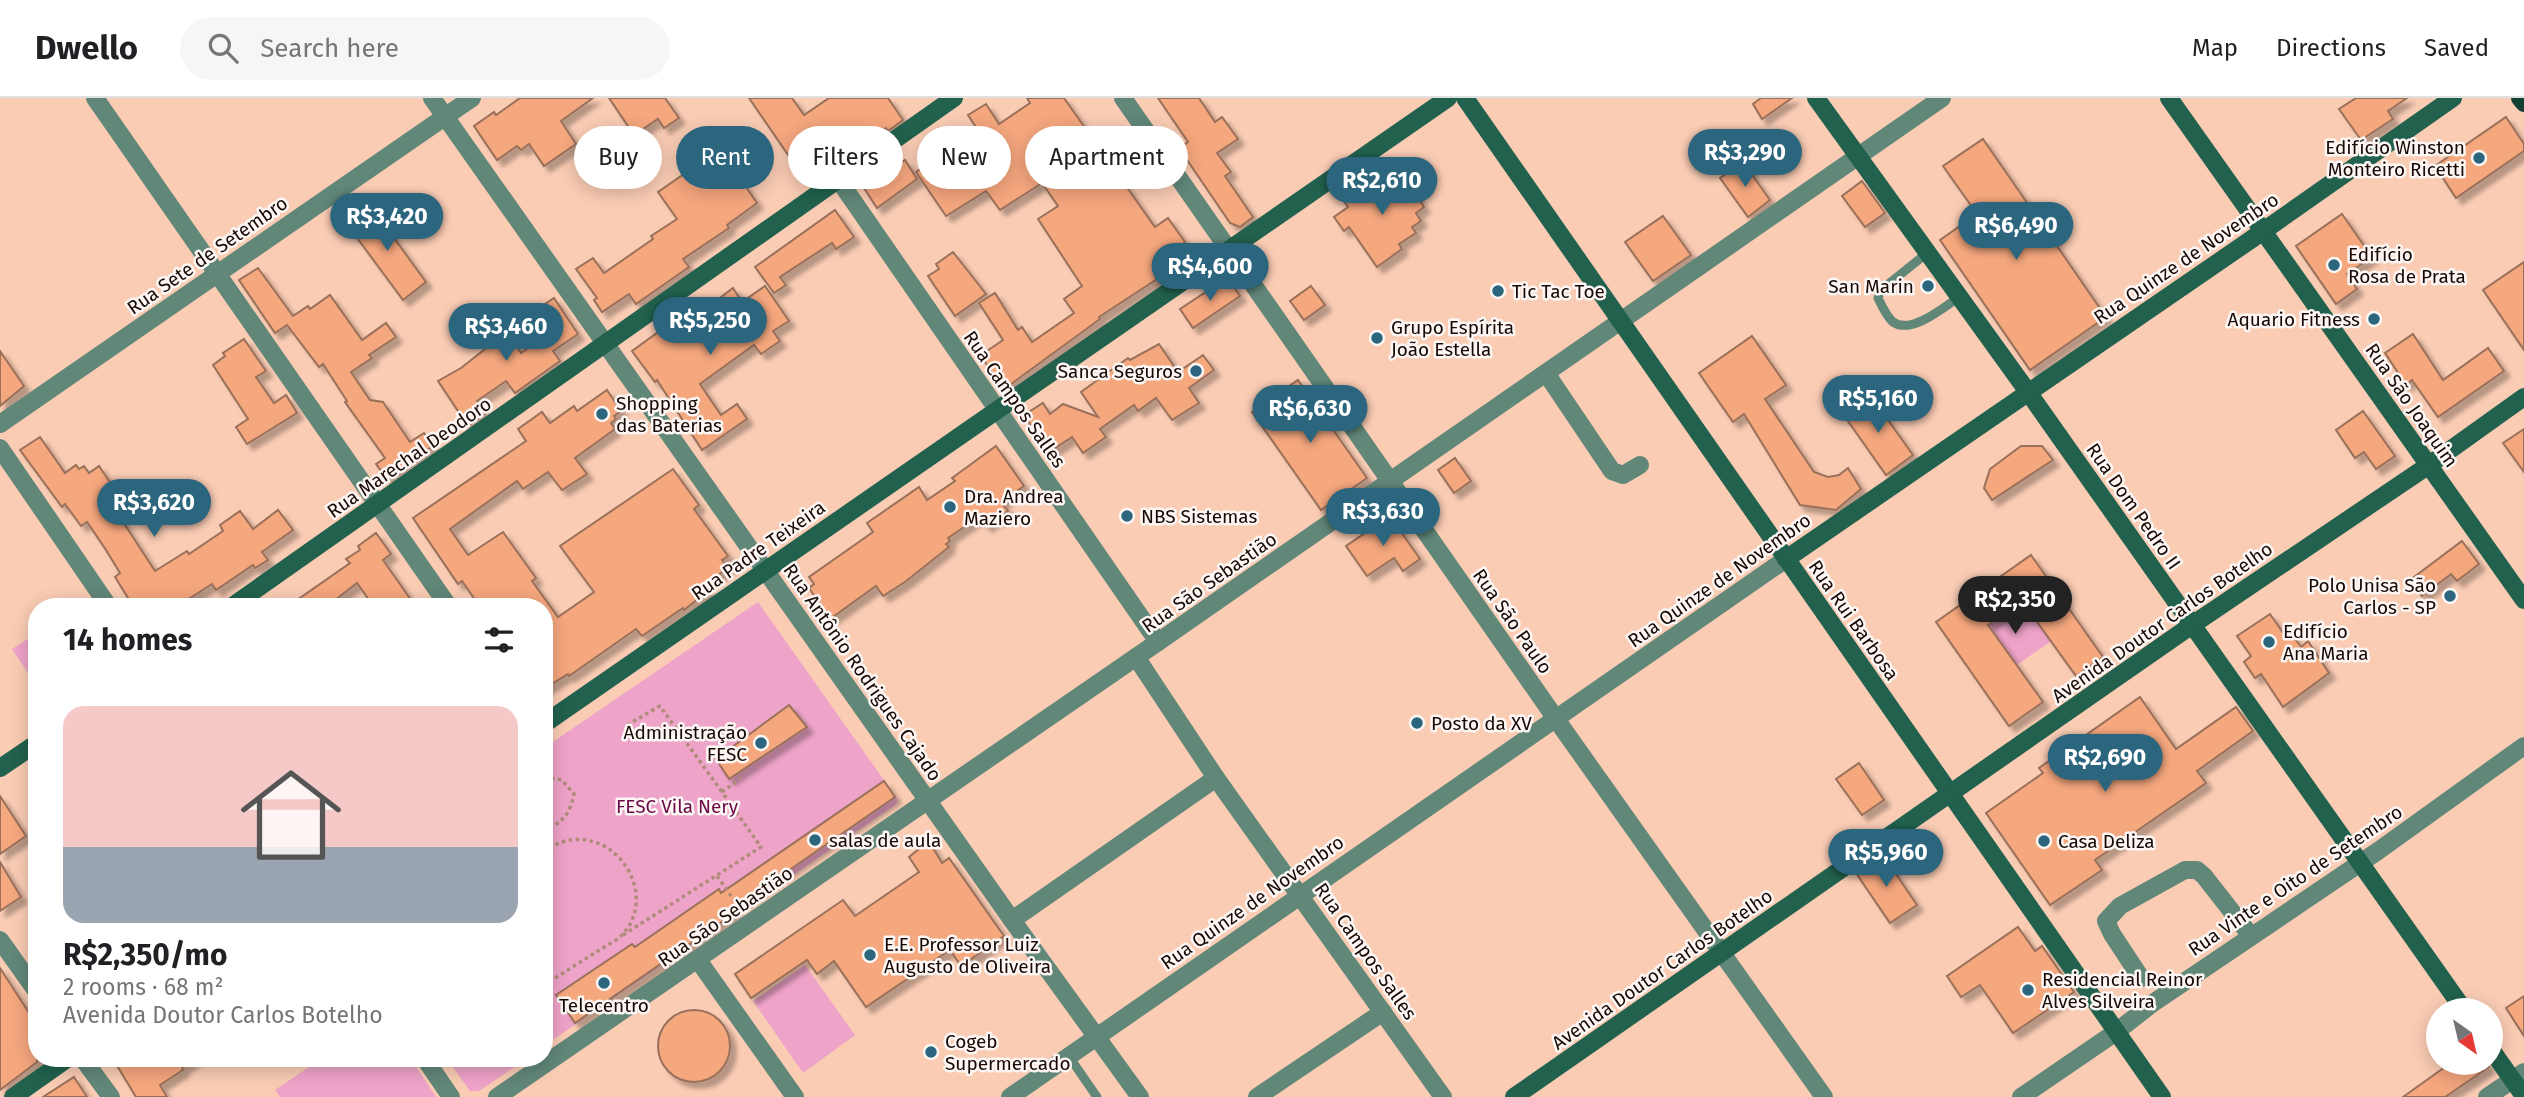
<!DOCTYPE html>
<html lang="en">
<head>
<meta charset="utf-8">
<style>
	body { margin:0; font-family:"Fira Sans",sans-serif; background:#f6f6f6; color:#202124; height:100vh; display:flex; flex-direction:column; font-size:26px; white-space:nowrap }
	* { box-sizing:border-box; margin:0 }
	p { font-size:23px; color:#757577 }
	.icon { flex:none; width:38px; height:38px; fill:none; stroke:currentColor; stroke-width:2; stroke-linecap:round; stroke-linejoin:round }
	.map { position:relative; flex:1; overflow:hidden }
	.sheet { position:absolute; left:28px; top:500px; width:525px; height:469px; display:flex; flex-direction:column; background:#fff; border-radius:28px; box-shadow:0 4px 18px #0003 }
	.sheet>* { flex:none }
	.top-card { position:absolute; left:574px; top:28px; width:665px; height:63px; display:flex; gap:14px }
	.needle { width:46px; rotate:146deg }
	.buttons { position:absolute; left:2426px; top:900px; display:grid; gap:14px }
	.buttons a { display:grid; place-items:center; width:77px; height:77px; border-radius:50%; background:#fff; box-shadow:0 4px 18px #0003; font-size:35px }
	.price { position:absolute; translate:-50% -60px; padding:0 16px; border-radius:24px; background:#2b657e; color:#fff; font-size:23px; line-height:46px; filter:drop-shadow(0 2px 4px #0008) }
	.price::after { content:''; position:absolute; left:50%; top:42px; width:21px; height:16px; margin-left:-10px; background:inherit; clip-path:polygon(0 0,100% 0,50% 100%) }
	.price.selected { background:#222; color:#fff }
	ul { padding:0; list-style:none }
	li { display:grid; align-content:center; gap:14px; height:371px; padding:0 35px }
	li span { display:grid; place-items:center; height:217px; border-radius:21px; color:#555 }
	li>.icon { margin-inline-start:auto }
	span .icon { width:126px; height:126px; fill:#fffc; stroke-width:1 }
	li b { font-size:30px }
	h2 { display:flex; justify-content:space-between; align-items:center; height:84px; padding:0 35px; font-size:30px }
	.tag { padding:0 24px; border-radius:32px; background:#fff; box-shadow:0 4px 18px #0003; font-size:24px; line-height:63px }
	.tag.selected { background:#2b657e; color:#fff }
	header { display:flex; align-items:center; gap:42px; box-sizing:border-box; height:98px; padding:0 35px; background:#fff; border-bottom:2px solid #e0e0e0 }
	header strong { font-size:33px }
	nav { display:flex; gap:38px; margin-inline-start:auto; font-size:24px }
	.search { width:490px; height:63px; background:#f6f6f6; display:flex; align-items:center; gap:18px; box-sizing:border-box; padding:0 24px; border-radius:38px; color:#757577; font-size:26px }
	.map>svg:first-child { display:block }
	.green { fill:#eea3c8 }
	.building { fill:#f5a77e; stroke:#99705a; stroke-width:2; filter:url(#shadow) }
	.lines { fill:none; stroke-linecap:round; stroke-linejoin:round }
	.path { stroke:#af8b79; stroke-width:3.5; stroke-dasharray:3.5 3.5; stroke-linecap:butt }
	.service { stroke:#618779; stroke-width:9 }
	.minor { stroke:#618779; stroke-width:18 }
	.tertiary { stroke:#618779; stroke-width:18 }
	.secondary { stroke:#21614d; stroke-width:18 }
	.primary { stroke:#144032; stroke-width:18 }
	.poi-dot { fill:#2b657e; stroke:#fcf7f4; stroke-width:2.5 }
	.labels { text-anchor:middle; stroke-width:5; stroke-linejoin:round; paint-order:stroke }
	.poi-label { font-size:19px; fill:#170803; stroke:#fcf7f4; text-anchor:start }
	.street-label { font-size:19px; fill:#170803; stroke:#fcf7f4 }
	.park-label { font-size:19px; fill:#6a0a46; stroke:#fcf7f4 }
</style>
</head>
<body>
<header>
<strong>Dwello</strong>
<div class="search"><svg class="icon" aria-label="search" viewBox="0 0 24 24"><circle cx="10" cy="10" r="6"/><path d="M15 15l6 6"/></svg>Search here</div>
<nav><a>Map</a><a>Directions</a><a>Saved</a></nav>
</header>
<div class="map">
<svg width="2524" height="999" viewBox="0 0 2524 999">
	<defs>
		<filter id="shadow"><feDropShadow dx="6" dy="6" stdDeviation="2" flood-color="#0004"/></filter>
	</defs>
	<rect width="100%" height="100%" fill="#faccb4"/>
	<g class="green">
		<path d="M2022,503L2051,543L2017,567L1988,527Z"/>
		<path d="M758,504L898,702L895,707L544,948V650Z"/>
		<path d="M37,535V588L12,551Z"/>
		<path d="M805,867L855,937L803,975L753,903Z"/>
		<path d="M321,961H411L436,999H280L275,992Z"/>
		<path d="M447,961H526L479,993H470Z"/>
	</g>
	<g class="building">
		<path d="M520,0H593L561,23L576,46L544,68L529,46L521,52L517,48L497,62L474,28L494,14L496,17Z"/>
		<path d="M609,0H665L679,20L664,30L658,21L634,37Z"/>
		<path d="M749,0H792L804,17L829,0H888L903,22L888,33L886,30L873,37L848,55L844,49L804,80Z"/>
		<path d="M1027,0H1064L1155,129L1168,120L1185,144L1165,161L1171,169L1156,180L1157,181L1099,219L1100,221L1007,289L1000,287L983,261L984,255L1003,242L979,205L995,195L1018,232L1022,229L1032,244L1074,215L1064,201L1082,188L1038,121L1058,108L1042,85L1000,112L986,93L946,118L916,74L930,64L934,70L981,37L968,17L986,6L999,26L1030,5Z"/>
		<path d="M1158,0H1199L1215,24L1222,19L1238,41L1217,55L1231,74L1225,78L1253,119L1240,129L1230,125L1179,50L1188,44Z"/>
		<path d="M1761,0H1792L1762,21L1753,6Z"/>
		<path d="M2356,0H2407L2388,13L2393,21L2361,42L2339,11Z"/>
		<path d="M2506,19L2524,46V53L2456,100L2435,68Z"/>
		<path d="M1983,41L2106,219L2030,272L1940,142L1977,116L1943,68Z"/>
		<path d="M720,51L757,105L727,127L729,130L683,161L689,169L669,183L636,206L629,196L602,214L594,202L597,200L576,171L593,160L604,175L653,141L651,138L677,121L658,94Z"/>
		<path d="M905,62L917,81L877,110L864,90Z"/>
		<path d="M1743,64L1770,102L1748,119L1720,80Z"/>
		<path d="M1400,73L1424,109L1416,115L1421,123L1412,129L1416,135L1399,146L1402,151L1377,169L1349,129L1344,133L1334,119L1348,109L1341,99L1355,89L1362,98Z"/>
		<path d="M1862,83L1885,115L1865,129L1842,98Z"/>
		<path d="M370,107L426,184L403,202L349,129L358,122L359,113Z"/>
		<path d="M835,112L854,139L836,151L832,145L780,179L786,187L774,195L755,169Z"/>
		<path d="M2342,116L2372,159L2347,176L2357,191L2336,206L2296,148Z"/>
		<path d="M1663,118L1691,157L1653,183L1625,144Z"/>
		<path d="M953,154L986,196L955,218L928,178L939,171L936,166Z"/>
		<path d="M2524,164V252L2483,192Z"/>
		<path d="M258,170L293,218L308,208L310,211L330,197L362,242L386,225L396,239L369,257L372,260L351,274L370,302L383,304L410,344L424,335L433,348L386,380L376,366L385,360L345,304L347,303L323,266L319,269L287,227L275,235L239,182Z"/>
		<path d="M1229,182L1240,198L1193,230L1180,211L1221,184Z"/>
		<path d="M765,188L789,223L773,233L780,243L761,256L754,247L700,286L721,317L737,306L747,321L702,352L657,282L655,284L632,253L675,222L681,231L722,201L721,199L733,190L742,204Z"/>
		<path d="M1311,188L1325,207L1304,222L1290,203Z"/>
		<path d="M554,200L578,236L553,253L560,263L515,295L506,283L477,303L485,316L468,328L438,283L461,270L485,251L478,241L502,225L521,255L549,235L540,221L547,216L542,208Z"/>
		<path d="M2413,236L2443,282L2488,250L2504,273L2438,319L2412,282L2406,287L2385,255Z"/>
		<path d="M1752,238L1786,287L1765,301L1814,374L1828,379L1839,377L1848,370L1861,391L1836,412L1800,407L1744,316L1733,324L1699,275Z"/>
		<path d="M244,241L266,273L256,279L274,305L286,297L297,315L247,346L236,329L248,321L213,267L225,258L223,255Z"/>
		<path d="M1159,246L1178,274L1203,257L1214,272L1189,290L1199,305L1172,322L1156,300L1138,313L1134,307L1100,331L1106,339L1083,355L1072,339L1049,354L1024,317L1043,305L1050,316L1063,306L1098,319L1081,294L1128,260L1130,262Z"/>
		<path d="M0,253L24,288L0,308Z"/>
		<path d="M1298,282L1367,380L1321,412L1252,314Z"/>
		<path d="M607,292L621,313L614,318L616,321L611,325L615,331L575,360L587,376L562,392L548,374L523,391L517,383L450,431L468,457L503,434L536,480L532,483L558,519L594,494L560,448L673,371L699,407L694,411L728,458L722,462L728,470L704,487L708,493L684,512L683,510L642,538L636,531L569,578L568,576L544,591V509H480L462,483L458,486L413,420L526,343L518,331L542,314L550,325L574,308L577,313Z"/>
		<path d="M1870,297L1913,357L1886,377L1843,316Z"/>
		<path d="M2363,313L2395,358L2376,371L2364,354L2355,360L2336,332Z"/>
		<path d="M2524,331V374L2503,345Z"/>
		<path d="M40,339L65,375L76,367L79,371L84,368L89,375L99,368L117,395L113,398L117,404L112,407L155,473L187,453L189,456L223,433L220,427L240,413L253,431L278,412L293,432L262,454L268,462L255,470L253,467L216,492L212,486L187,502L192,509H120V506L128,500L115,479L120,475L106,452L87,424L81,428L65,406L62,409L20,352Z"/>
		<path d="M996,348L1024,388L1001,404L1008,413L986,428L979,419L948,440L950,443L946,446L949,449L905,484L883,498L876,488L830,521L809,490L814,486L809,479L873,434L867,425L919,389L927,402L955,383L952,380Z"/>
		<path d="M2021,348H2042L2053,362L1992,402L1984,390L1990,371Z"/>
		<path d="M1455,360L1471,383L1454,395L1438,372Z"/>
		<path d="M1390,418L1420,461L1403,473L1394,460L1367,478L1346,448Z"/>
		<path d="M376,435L391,456L383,462L416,509H374L357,485L334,503L338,509H287L350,465L346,461L360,452L358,448Z"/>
		<path d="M2462,443L2479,466L2457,483L2451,476L2422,498L2410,482Z"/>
		<path d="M2031,457L2103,559L2076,578L2022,503L1988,527L2043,604L2009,628L1936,524Z"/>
		<path d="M2270,516L2284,536L2289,532L2301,549L2308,543L2329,575L2283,609L2261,576L2255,580L2244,564L2251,558L2237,538Z"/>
		<path d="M2140,599L2176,651L2236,609L2253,633L2197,673L2206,685L2095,762L2102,772L2050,807L1986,715L2043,675L2039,670Z"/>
		<path d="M789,607L807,629L729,681L716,661Z"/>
		<path d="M1859,665L1884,702L1862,717L1836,681Z"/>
		<path d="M884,683L895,699L733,811L736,814L575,925L556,897L632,846L635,849L719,791L721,795Z"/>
		<path d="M0,698L26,738L0,756Z"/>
		<path d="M929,743L942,765L949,760L1004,838L961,868L950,852L866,909L834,863L817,876L807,862L751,900L735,876L843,802L855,818L919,774L909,759Z"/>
		<path d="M1883,757L1917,807L1890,825L1856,775Z"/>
		<path d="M0,764L21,799L0,813Z"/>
		<path d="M2018,829L2035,853L2042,848L2074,894L2013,935L1980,887L1961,899L1947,878Z"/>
		<path d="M0,870L37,927V964L0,992Z"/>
		<path d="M2524,898V938L2506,910Z"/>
		<circle cx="694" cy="948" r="36"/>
		<path d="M113,961H195L182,970L183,972L160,987L167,999H136Z"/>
		<path d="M2452,964H2486L2489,969L2445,999H2403Z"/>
		<path d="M74,979L87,999H43Z"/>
	</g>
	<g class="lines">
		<g class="path">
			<path d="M627,627L660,608L722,694"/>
			<path d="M544,679L562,682L574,696C570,716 563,724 544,733"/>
			<path d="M544,755C550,751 556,746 562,744C616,727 661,798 621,838C615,844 605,848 598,853C580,864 562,876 544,887"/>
			<path d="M717,778L741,812"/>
			<path d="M623,837L761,749L722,694L741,680"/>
		</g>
		<g class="service">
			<path d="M1927,155L1881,192L1878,200C1882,208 1886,218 1893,224C1911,237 1944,209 1959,199"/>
			<path d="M1068,957L1097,999"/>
		</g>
		<g class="minor">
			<path d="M95,0L449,509"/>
			<path d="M432,0L1012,822L1140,999"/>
			<path d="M838,81L1158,544"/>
			<path d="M1546,275L1612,373L1623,377L1640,367"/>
			<path d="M0,350L109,509"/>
			<path d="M1136,559L1216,680L1443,999"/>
			<path d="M1012,822L1216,680"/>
			<path d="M698,862L795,999"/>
			<path d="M2141,880L2112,836L2106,823L2120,808L2185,772H2197L2204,778L2251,838"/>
			<path d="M83,961L111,999"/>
			<path d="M425,961L451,999"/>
			<path d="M497,999L1158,544L1942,0"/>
			<path d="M1010,999L1786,461"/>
			<path d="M1257,999L1383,914"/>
			<path d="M2021,999L2116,934L2153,905L2378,753L2524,648"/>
			<path d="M2487,999L2524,974"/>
		</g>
		<g class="tertiary">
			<path d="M1123,0L1556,621L1824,999"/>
			<path d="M0,326L472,0"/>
			<path d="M0,842L37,894"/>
		</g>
		<g class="secondary">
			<path d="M1465,0L2162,999"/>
			<path d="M1816,0L2028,294L2464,912"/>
			<path d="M2169,0L2524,502"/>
			<path d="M1786,461L2249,143L2453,0"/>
			<path d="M231,509L954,0"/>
			<path d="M544,626L1448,0"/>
			<path d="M0,670L37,645"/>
			<path d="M2490,950L2524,998"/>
			<path d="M13,999L67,961"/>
			<path d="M1514,999L2192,527L2429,367L2524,299"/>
		</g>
		<path class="primary" d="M2520,0L2524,5"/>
	</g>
	<g class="poi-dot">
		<circle cx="2479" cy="60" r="7"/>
		<circle cx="2334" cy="167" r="7"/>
		<circle cx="1928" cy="188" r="7"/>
		<circle cx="1498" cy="193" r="7"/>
		<circle cx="2374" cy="221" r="7"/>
		<circle cx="1377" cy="240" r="7"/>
		<circle cx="1196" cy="273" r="7"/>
		<circle cx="602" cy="316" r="7"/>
		<circle cx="950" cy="409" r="7"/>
		<circle cx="1127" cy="418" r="7"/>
		<circle cx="2450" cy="498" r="7"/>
		<circle cx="2269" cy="544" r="7"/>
		<circle cx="1417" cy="625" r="7"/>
		<circle cx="761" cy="645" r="7"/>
		<circle cx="815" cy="742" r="7"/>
		<circle cx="2044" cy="743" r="7"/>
		<circle cx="870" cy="857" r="7"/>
		<circle cx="604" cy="885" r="7"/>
		<circle cx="2028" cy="892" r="7"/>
		<circle cx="931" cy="954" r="7"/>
	</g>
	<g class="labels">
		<g class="poi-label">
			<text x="2465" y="56" text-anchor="end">Edifício Winston<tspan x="2465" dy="22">Monteiro Ricetti</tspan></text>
			<text x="2348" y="163">Edifício<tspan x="2348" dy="22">Rosa de Prata</tspan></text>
			<text x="1914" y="195" text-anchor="end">San Marin</text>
			<text x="1512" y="200">Tic Tac Toe</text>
			<text x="2360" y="228" text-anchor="end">Aquario Fitness</text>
			<text x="1391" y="236">Grupo Espírita<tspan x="1391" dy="22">João Estella</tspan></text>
			<text x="1182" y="280" text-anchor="end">Sanca Seguros</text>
			<text x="616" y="312">Shopping<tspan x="616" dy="22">das Baterias</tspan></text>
			<text x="964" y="405">Dra. Andrea<tspan x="964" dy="22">Maziero</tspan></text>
			<text x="1141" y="425">NBS Sistemas</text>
			<text x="2436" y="494" text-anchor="end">Polo Unisa São<tspan x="2436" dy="22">Carlos - SP</tspan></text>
			<text x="2283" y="540">Edifício<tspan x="2283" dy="22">Ana Maria</tspan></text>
			<text x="1431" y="632">Posto da XV</text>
			<text x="747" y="641" text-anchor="end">Administração<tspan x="747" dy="22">FESC</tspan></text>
			<text x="829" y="749">salas de aula</text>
			<text x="2058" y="750">Casa Deliza</text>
			<text x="884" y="853">E.E. Professor Luiz<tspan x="884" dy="22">Augusto de Oliveira</tspan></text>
			<text x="2042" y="888">Residencial Reinor<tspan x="2042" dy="22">Alves Silveira</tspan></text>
			<text x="604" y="914" text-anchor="middle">Telecentro</text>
			<text x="945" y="950">Cogeb<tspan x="945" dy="22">Supermercado</tspan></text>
		</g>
		<g class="street-label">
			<text transform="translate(207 157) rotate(-35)" y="7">Rua Sete de Setembro</text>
			<text transform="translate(2186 160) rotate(-34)" y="7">Rua Quinze de Novembro</text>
			<text transform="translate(1015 301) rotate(55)" y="7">Rua Campos Salles</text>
			<text transform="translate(2412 307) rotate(55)" y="7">Rua São Joaquim</text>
			<text transform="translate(409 359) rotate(-35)" y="7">Rua Marechal Deodoro</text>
			<text transform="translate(2134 408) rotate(55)" y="7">Rua Dom Pedro II</text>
			<text transform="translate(758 452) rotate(-35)" y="7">Rua Padre Teixeira</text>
			<text transform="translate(1719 482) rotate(-35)" y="7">Rua Quinze de Novembro</text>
			<text transform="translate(1209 484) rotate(-35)" y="7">Rua São Sebastião</text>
			<text transform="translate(1854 522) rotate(55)" y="7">Rua Rui Barbosa</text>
			<text transform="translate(1513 523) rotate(55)" y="7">Rua São Paulo</text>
			<text transform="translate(2162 524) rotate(-35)" y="7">Avenida Doutor Carlos Botelho</text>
			<text transform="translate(863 574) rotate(55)" y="7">Rua Antônio Rodrigues Cajado</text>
			<text transform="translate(2295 782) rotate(-34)" y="7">Rua Vinte e Oito de Setembro</text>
			<text transform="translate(1252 804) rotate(-35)" y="7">Rua Quinze de Novembro</text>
			<text transform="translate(725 818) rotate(-35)" y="7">Rua São Sebastião</text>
			<text transform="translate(1366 853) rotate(55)" y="7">Rua Campos Salles</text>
			<text transform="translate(1662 871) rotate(-35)" y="7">Avenida Doutor Carlos Botelho</text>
		</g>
		<g class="park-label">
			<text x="677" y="715">FESC Vila Nery</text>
		</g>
	</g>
</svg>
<div class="buttons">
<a><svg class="needle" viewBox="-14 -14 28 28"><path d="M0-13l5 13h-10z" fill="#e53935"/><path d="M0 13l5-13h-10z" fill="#757577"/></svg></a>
</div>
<b class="price" style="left:1745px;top:91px">R$3,290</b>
<b class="price" style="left:1382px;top:119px">R$2,610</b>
<b class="price" style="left:387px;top:155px">R$3,420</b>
<b class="price" style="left:2016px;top:164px">R$6,490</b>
<b class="price" style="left:1210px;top:205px">R$4,600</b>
<b class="price" style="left:710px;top:259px">R$5,250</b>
<b class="price" style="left:506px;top:265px">R$3,460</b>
<b class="price" style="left:1878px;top:337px">R$5,160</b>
<b class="price" style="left:1310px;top:347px">R$6,630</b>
<b class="price" style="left:154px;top:441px">R$3,620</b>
<b class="price" style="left:1383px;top:450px">R$3,630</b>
<b class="price selected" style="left:2015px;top:538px">R$2,350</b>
<b class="price" style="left:2105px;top:696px">R$2,690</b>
<b class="price" style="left:1886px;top:791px">R$5,960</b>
<div class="top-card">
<a class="tag">Buy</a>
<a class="tag selected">Rent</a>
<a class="tag">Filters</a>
<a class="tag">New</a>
<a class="tag">Apartment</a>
</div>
<section class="sheet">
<h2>14 homes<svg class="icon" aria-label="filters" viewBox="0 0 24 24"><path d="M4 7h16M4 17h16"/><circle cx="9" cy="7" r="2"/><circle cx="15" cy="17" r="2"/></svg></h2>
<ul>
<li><span style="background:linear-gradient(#f6c9c9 65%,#9aa5b1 0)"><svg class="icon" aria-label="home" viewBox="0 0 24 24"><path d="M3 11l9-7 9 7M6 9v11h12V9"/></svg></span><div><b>R$2,350/mo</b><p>2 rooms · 68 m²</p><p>Avenida Doutor Carlos Botelho</p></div></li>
</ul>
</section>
</div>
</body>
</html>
